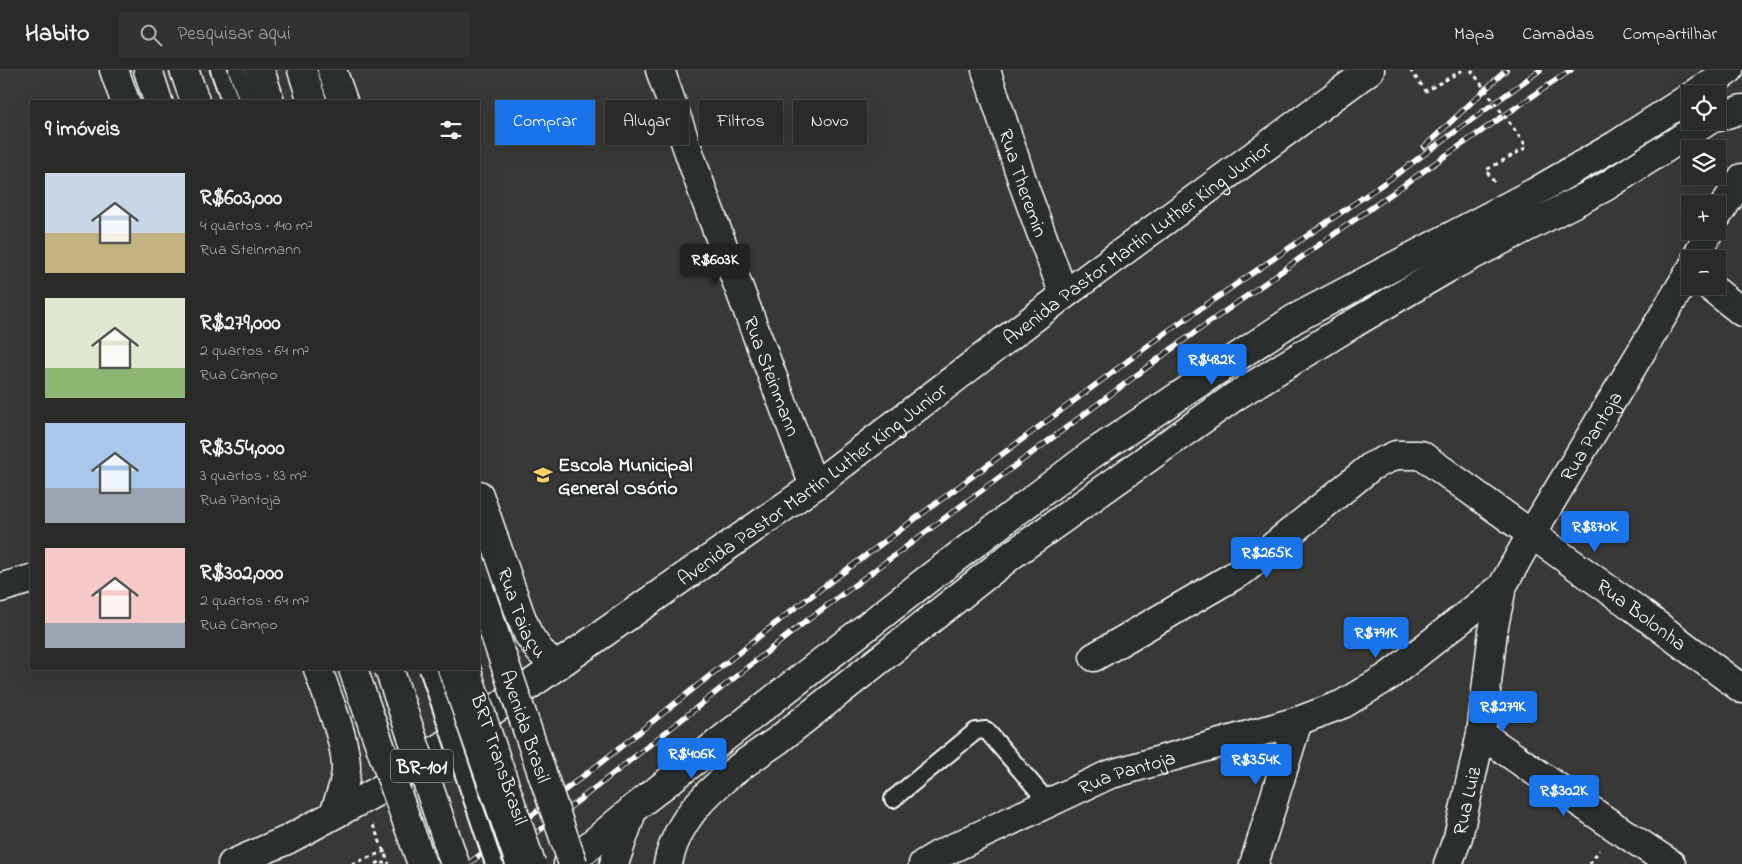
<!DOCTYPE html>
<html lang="pt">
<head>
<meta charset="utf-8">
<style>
	body { margin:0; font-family:"Indie Flower",sans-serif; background:#323230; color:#f1f3f6; height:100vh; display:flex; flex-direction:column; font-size:19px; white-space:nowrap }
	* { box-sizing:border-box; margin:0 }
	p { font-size:16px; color:#a5a7a8 }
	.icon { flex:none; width:28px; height:28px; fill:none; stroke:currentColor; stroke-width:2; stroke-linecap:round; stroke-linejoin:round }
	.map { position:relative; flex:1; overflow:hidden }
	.side { position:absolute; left:30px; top:30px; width:450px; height:570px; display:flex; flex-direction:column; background:#2a2a28; border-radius:0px; box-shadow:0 5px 20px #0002,0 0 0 1px #464645 }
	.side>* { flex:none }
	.banner { position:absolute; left:495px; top:30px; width:475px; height:45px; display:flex; gap:10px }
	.buttons { position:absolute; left:1681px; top:15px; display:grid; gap:10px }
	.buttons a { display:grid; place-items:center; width:45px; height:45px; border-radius:0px; background:#2a2a28; box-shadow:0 5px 20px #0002,0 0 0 1px #464645; font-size:25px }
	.price { position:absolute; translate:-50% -42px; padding:0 11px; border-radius:5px; background:#1a73e8; color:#fff; font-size:16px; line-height:32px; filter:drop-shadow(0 1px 2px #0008) }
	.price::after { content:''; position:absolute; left:50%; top:30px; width:15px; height:11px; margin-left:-8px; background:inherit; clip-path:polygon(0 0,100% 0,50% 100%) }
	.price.selected { background:#222; color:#fff }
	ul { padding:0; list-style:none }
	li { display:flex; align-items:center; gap:15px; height:125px; padding:0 15px }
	li span { display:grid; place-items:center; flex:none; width:140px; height:100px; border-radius:0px; color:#555 }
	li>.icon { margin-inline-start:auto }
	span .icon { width:60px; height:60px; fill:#fffc; stroke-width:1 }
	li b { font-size:21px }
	h2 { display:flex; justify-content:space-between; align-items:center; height:60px; padding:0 15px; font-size:21px }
	.pill { padding:0 18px; border-radius:0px; background:#2a2a28; box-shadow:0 5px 20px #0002,0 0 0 1px #464645; font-size:18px; line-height:45px }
	.pill.selected { background:#1a73e8; color:#fff }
	header { display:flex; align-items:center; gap:30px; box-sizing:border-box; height:70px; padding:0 25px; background:#2a2a28; border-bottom:1px solid #464645 }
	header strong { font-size:24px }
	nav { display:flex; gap:28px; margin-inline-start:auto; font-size:18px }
	.search { width:350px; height:45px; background:#323230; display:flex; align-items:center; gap:12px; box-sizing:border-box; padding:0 18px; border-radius:0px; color:#a5a7a8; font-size:19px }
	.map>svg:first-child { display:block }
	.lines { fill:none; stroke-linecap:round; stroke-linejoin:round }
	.lane-casing { stroke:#fff; stroke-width:20 }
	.street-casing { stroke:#fff; stroke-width:31 }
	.primary-casing { stroke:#fff; stroke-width:31 }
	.highway-casing { stroke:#fff; stroke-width:31 }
	.path { stroke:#fff; stroke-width:3; stroke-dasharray:4 4; stroke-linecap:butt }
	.lane { stroke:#2a2d2e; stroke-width:16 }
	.street { stroke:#2a2d2e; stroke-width:28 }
	.primary { stroke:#2a2d2e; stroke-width:28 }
	.highway { stroke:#2a2d2e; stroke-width:28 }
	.rail-casing { stroke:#fff; stroke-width:5.5 }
	.rail { stroke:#2a2d2e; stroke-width:4; stroke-dasharray:11; stroke-linecap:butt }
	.lane-bridge-casing { stroke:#fff; stroke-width:20; stroke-linecap:butt }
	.highway-bridge-casing { stroke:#fff; stroke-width:31; stroke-linecap:butt }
	.path-bridge { stroke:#fff; stroke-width:3; stroke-dasharray:4 4; stroke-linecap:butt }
	.lane-bridge { stroke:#2a2d2e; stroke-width:16 }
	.highway-bridge { stroke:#2a2d2e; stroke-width:28 }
	.labels { text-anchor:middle; stroke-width:5; stroke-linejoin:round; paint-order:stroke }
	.shield { fill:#2a2d2e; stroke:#bfc0c0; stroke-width:1 }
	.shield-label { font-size:19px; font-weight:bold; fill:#fff }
	.street-label { font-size:20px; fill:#fff; stroke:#2a2d2e }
	.poi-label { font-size:20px; font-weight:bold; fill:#fff; stroke:#2a2d2e; text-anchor:start }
</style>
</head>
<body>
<header>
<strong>Habito</strong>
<div class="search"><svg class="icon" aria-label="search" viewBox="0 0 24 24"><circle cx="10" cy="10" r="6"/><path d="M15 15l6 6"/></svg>Pesquisar aqui</div>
<nav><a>Mapa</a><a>Camadas</a><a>Compartilhar</a></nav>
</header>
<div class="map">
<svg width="1742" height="794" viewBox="0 0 1742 794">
	<rect width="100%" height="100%" fill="#383836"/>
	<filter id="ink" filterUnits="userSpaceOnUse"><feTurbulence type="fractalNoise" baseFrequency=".02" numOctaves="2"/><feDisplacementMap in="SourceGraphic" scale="10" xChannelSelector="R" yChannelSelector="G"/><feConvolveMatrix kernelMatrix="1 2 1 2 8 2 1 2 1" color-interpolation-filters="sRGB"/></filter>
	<g filter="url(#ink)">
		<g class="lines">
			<g class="lane-casing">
				<g id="lane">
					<path d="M219,0L230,31"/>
					<path d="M237,0L248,31"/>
					<path d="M893,729L976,661L986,660L1048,732"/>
				</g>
			</g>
			<g class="street-casing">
				<g id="street">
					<path id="s1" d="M660,0L706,131L814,416"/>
					<path id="s2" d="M986,0L1025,119L1064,225"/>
					<path d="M1718,47L1742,39"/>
					<path d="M1718,145L1742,108"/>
					<path d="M1696,189L1709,161"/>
					<path d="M1709,216L1742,242"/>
					<path d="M0,518L31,509"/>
					<path id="s3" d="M1094,587L1244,500L1372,396L1396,385H1421L1633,537L1742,619"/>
					<path d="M1481,664L1615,757L1671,794"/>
					<path d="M668,794C679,736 731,702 777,671L1013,484L1234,327L1354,253L1448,198L1605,117L1708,51"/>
					<path id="s4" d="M923,794L938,785L1108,705L1298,651L1343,634L1389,606L1502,517L1532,463L1690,201"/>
					<path d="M1254,794L1298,651"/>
					<path id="s5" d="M1448,794L1458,767L1481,664L1493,561L1502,517"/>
				</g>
			</g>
			<g class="primary-casing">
				<g id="primary">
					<path d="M114,0L125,31"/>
					<path d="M332,0L343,31"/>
					<path d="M1695,24L1729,0"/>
					<path id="s6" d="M479,425L520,544L528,564L539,580L555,596"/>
					<path d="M318,599C327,627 346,669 346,698C346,713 339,729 334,743"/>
					<path id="s7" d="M232,794L287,770L378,721L814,416L1064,225L1370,0"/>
					<path d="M568,794L633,739L928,509L1091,385L1294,249L1535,122L1616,75L1690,27"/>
				</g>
			</g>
			<g class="highway-casing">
				<g id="highway">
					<path d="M148,0L158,31"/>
					<path d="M184,0L195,31"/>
					<path d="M260,0L270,31"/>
					<path d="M302,0L312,31"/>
					<path d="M353,599L373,656"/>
					<path d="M614,794L633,739"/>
				</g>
			</g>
			<g class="path">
				<path d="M1410,0L1426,21L1463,0"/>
				<path d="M1494,112L1486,100L1527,77"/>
				<path d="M373,755L389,794"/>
				<path d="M376,794L382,791L384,794"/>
				<path d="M1590,794L1599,780"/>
			</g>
			<use href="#lane" class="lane"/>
			<use href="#street" class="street"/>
			<use href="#primary" class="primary"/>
			<use href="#highway" class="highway"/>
			<g class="rail-casing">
				<g id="rail">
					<path d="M1424,77L1506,0"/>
					<path d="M468,794L599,694L791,541L1168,261L1390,109L1540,0"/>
					<path d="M496,794L609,707L801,555L1177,275L1445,86L1571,0"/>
				</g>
			</g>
			<use href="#rail" class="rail"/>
			<g class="lane-bridge-casing">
				<g id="lane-bridge">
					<path d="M428,599L494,794"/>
					<path d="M446,599L514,794"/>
				</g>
			</g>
			<g class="highway-bridge-casing">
				<g id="highway-bridge">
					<path id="s8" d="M479,518L573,794"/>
					<path d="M389,599L455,794"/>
					<path d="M466,599L531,794"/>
					<path d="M373,656L422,794"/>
				</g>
			</g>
			<g class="path-bridge">
				<path d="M1471,0L1527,77"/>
				<path d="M352,794L388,780"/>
			</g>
			<use href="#lane-bridge" class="lane-bridge"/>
			<use href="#highway-bridge" class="highway-bridge"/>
		</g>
	</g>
	<defs>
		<g id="school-bare" transform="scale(1.5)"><path d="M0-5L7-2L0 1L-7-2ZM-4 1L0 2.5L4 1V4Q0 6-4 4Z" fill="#ffd166" stroke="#2a2d2e" stroke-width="2.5" paint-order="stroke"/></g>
	</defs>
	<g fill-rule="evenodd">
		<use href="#school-bare" x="543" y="405"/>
	</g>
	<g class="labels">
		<rect class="shield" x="391" y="679.5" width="62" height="33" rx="4"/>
		<g class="shield-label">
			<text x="422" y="703">BR-101</text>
		</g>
		<g class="street-label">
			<text dy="7" stroke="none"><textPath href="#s2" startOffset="119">Rua Theremin</textPath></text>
			<text dy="7" stroke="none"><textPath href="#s7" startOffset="1100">Avenida Pastor Martin Luther King Junior</textPath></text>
			<text dy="7" stroke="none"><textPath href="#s1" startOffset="326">Rua Steinmann</textPath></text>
			<text dy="7" stroke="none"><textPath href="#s4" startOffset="824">Rua Pantoja</textPath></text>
			<text dy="7" stroke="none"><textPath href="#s7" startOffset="695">Avenida Pastor Martin Luther King Junior</textPath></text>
			<text dy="7" stroke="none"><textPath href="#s6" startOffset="125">Rua Taiaçu</textPath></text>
			<text dy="7" stroke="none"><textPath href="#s3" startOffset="662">Rua Bolonha</textPath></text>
			<text dy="7" stroke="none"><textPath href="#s8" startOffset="146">Avenida Brasil</textPath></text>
			<text transform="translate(500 689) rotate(71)" y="7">BRT TransBrasil</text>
			<text dy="7" stroke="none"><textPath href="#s4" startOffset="224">Rua Pantoja</textPath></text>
			<text dy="7" stroke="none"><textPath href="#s5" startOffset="66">Rua Luiz</textPath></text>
		</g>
		<g class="poi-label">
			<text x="558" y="401">Escola Municipal<tspan x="558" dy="23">General Osório</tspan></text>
		</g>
	</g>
</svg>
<div class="buttons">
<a><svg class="icon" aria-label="locate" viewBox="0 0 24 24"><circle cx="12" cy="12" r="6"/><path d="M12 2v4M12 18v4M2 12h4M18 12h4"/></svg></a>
<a><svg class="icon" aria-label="layers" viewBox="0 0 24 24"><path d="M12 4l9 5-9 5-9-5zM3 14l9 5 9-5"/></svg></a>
<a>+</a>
<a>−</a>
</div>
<b class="price selected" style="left:715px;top:216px">R$603K</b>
<b class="price" style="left:1212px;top:316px">R$482K</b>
<b class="price" style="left:1595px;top:483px">R$870K</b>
<b class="price" style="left:1267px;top:509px">R$265K</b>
<b class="price" style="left:1376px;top:589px">R$791K</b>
<b class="price" style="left:1503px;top:663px">R$279K</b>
<b class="price" style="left:692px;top:710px">R$406K</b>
<b class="price" style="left:1256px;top:716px">R$354K</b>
<b class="price" style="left:1564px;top:747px">R$302K</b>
<div class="banner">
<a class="pill selected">Comprar</a>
<a class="pill">Alugar</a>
<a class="pill">Filtros</a>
<a class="pill">Novo</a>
</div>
<section class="side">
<h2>9 imóveis<svg class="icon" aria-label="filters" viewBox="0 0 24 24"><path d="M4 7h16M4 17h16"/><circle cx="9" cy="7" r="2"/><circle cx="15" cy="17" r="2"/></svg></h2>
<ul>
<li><span style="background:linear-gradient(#c9d6e8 60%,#c2b280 0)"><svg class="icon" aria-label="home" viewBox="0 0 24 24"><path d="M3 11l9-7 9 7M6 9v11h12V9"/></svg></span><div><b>R$603,000</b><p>4 quartos · 140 m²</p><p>Rua Steinmann</p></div></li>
<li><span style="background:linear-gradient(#dfe7d0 70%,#8fb573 0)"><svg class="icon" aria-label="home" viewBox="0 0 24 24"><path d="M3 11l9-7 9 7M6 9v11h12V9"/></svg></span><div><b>R$279,000</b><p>2 quartos · 64 m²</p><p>Rua Campo</p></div></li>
<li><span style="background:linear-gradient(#a9c7e8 65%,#9aa5b1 0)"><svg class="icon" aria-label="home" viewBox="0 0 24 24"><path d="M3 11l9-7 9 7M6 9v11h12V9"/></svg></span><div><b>R$354,000</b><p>3 quartos · 83 m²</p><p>Rua Pantoja</p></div></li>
<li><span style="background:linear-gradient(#f6c9c9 75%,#9aa5b1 0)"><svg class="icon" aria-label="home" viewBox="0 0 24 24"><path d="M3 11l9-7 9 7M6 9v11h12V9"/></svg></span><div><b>R$302,000</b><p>2 quartos · 64 m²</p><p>Rua Campo</p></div></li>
</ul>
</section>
</div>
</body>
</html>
